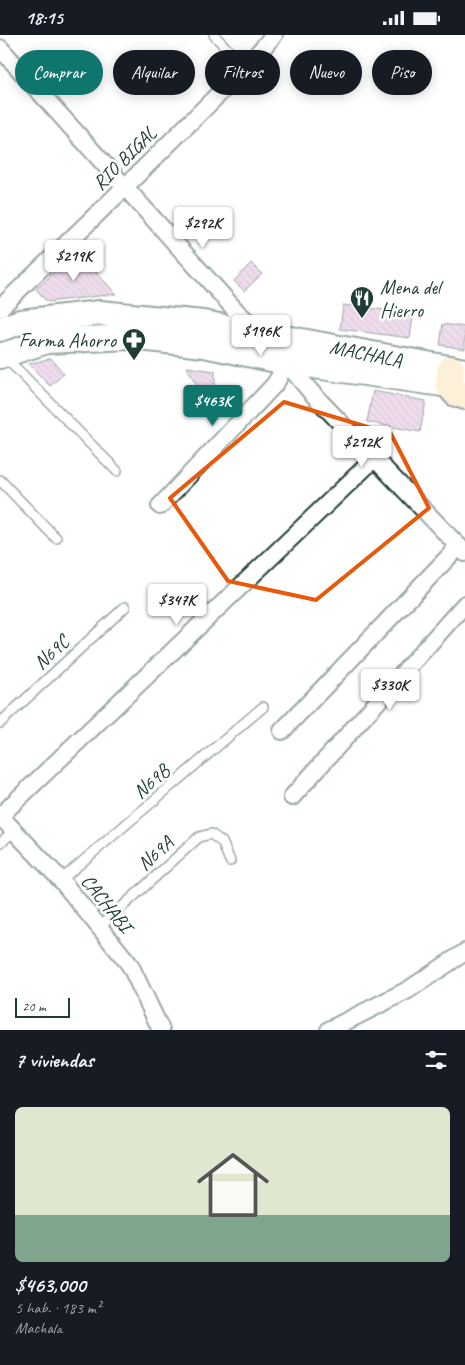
<!DOCTYPE html>
<html lang="es">
<head>
<meta charset="utf-8">
<style>
	body { margin:0; font-family:Caveat,sans-serif; background:#20242c; color:#f1f3f6; height:100vh; display:flex; flex-direction:column; font-size:19px; white-space:nowrap }
	* { box-sizing:border-box; margin:0 }
	p { font-size:16px; color:#9ea1a6 }
	.icon { flex:none; width:28px; height:28px; fill:none; stroke:currentColor; stroke-width:2; stroke-linecap:round; stroke-linejoin:round }
	.map { position:relative; height:995px; overflow:hidden }
	.details { display:flex; flex-direction:column; background:#171b24; flex:1 }
	.details>* { flex:none }
	.guide { position:absolute; left:15px; top:15px; width:435px; height:45px; display:flex; gap:10px }
	.scale { position:absolute; left:15px; bottom:12px; width:55px; box-sizing:border-box; padding-left:5px; border:2px solid #1f3d34; border-top:0; font-size:14px; line-height:18px; white-space:nowrap; color:#1f3d34; -webkit-text-stroke:4px #fff; paint-order:stroke }
	.price { position:absolute; translate:-50% -42px; padding:0 11px; border-radius:5px; background:#fff; color:#222; font-size:16px; line-height:32px; filter:drop-shadow(0 1px 2px #0008) }
	.price::after { content:''; position:absolute; left:50%; top:30px; width:15px; height:11px; margin-left:-8px; background:inherit; clip-path:polygon(0 0,100% 0,50% 100%) }
	.price.on { background:#0f766e; color:#fff }
	ul { padding:0; list-style:none }
	li { display:grid; align-content:center; gap:10px; height:265px; padding:0 15px }
	li+li { border-top:1px solid #363941 }
	li span { display:grid; place-items:center; height:155px; border-radius:8px; color:#555 }
	li>.icon { margin-inline-start:auto }
	span .icon { width:90px; height:90px; fill:#fffc; stroke-width:1 }
	li b { font-size:21px }
	h2 { display:flex; justify-content:space-between; align-items:center; height:60px; padding:0 15px; font-size:21px }
	.chip { padding:0 18px; border-radius:22px; background:#171b24; box-shadow:0 2px 12px #0003; font-size:18px; line-height:45px }
	.chip.on { background:#0f766e; color:#fff }
	.status { display:flex; justify-content:space-between; align-items:center; height:35px; padding:0 25px; background:#171b24; direction:ltr }
	.status svg { height:14px; fill:currentColor }
	.map>svg:first-child { display:block }
	.building { fill:url(#building-back-hatch); stroke:#1f3d34 }
	.lines { fill:none; stroke-linecap:round; stroke-linejoin:round }
	.service-casing { stroke:#1f3d34; stroke-width:12 }
	.minor-casing { stroke:#1f3d34; stroke-width:20 }
	.secondary-casing { stroke:#1f3d34; stroke-width:28 }
	.primary-casing { stroke:#1f3d34; stroke-width:30 }
	.service { stroke:#fff; stroke-width:9 }
	.minor { stroke:#fff; stroke-width:16 }
	.secondary { stroke:#fff; stroke-width:24 }
	.primary { stroke:#f9deab; stroke-width:26 }
	.marked { fill:none; stroke:#e8590c; stroke-width:4; stroke-linejoin:round }
	.labels { text-anchor:middle; stroke-width:5; stroke-linejoin:round; paint-order:stroke }
	.street-label { font-size:20px; fill:#1f3d34; stroke:#fff }
	.poi-label { font-size:20px; fill:#1f3d34; stroke:#fff; text-anchor:start }
</style>
</head>
<body>
<div class="status"><b>18:15</b><svg viewBox="0 0 49 12"><path d="M0 12V9h3v3zM5 12V6h3v6zM10 12V3h3v9zM15 12V0h3v12zM26 1h20v11H26zM47 4h2v5h-2z"/></svg></div>
<div class="map">
<svg width="465" height="995" viewBox="0 0 465 995">
	<defs>
		<pattern id="building-back-hatch" width="6" height="6" patternUnits="userSpaceOnUse" patternTransform="scale(1.25)"><rect width="6" height="6" fill="#dcb2d9"/><path d="M-1 5l2 2M0 0l6 6M5-1l2 2" fill="none" stroke="#b292b1"/></pattern>
	</defs>
	<rect width="100%" height="100%" fill="#fff"/>
	<filter id="ink" filterUnits="userSpaceOnUse"><feTurbulence type="fractalNoise" baseFrequency=".02" numOctaves="2"/><feDisplacementMap in="SourceGraphic" scale="10" xChannelSelector="R" yChannelSelector="G"/><feConvolveMatrix kernelMatrix="1 2 1 2 8 2 1 2 1" color-interpolation-filters="sRGB"/></filter>
	<g filter="url(#ink)">
		<g class="building">
			<path d="M77,216L116,259L47,267L36,254Z"/>
			<path d="M251,228L262,239L244,256L234,246Z"/>
			<path d="M343,270L394,276L413,282L410,303L340,294Z"/>
			<path d="M443,289L465,292V314L440,310Z"/>
			<path d="M51,323L64,339L50,351L29,329Z"/>
			<path d="M187,332L215,336V355L198,353Z"/>
			<path d="M373,356L426,366L420,397L367,387Z"/>
		</g>
		<g class="lines">
			<g class="service-casing">
				<g id="service">
					<path d="M214,0L245,33"/>
					<path d="M5,322L117,436"/>
					<path d="M0,445L56,503"/>
					<path d="M0,688L125,572"/>
					<path d="M0,808L14,796"/>
					<path d="M61,845L263,672"/>
					<path d="M100,892L199,802L211,799L222,807L230,826"/>
				</g>
			</g>
			<g class="minor-casing">
				<g id="minor">
					<path d="M0,13L238,278L260,297"/>
					<path d="M0,273L126,151L245,33L274,0"/>
					<path d="M284,325L311,357L465,518"/>
					<path d="M160,471L274,350L278,344L286,327"/>
					<path d="M282,696L459,511"/>
					<path d="M292,762L465,569"/>
					<path d="M0,781L375,423"/>
					<path d="M0,781L61,845L130,930L161,995"/>
					<path d="M329,995L408,955L465,917"/>
				</g>
			</g>
			<g class="secondary-casing">
				<g id="secondary">
					<path d="M0,294L20,287L100,278L203,288L465,336"/>
					<path d="M0,321L47,306L130,302L204,310L286,327L464,352"/>
				</g>
			</g>
			<g class="primary-casing">
				<path id="primary" d="M451,334L449,350L456,358L465,361"/>
			</g>
			<use href="#service" class="service"/>
			<use href="#minor" class="minor"/>
			<use href="#secondary" class="secondary"/>
			<use href="#primary" class="primary"/>
		</g>
	</g>
	<path d="M0 0H465V995H0ZM284,367L391,399L429,473L316,565L228,546L170,463Z" fill="#fff" fill-opacity=".55" fill-rule="evenodd"/>
	<path class="marked" d="M284,367L391,399L429,473L316,565L228,546L170,463Z"/>
	<defs>
		<g id="restaurant-pin" transform="scale(1.25)"><path d="M0 17L-7.5 6A9.5 9.5 0 1 1 7.5 6Z" fill="#1f3d34" stroke="#fff"/><path d="M-5-6h1v4h1v-4h1v4h1v-4h1v5L-1.5 .5V6h-2V.5L-5-1ZM5-6V6H3V1.5H1.5Q1.5-4 5-6Z" fill="#fff"/></g>
		<g id="pharmacy-pin" transform="scale(1.25)"><path d="M0 17L-7.5 6A9.5 9.5 0 1 1 7.5 6Z" fill="#1f3d34" stroke="#fff"/><path d="M-2-6h4v4h4v4h-4v4h-4v-4h-4v-4h4Z" fill="#fff"/></g>
	</defs>
	<g fill-rule="evenodd">
		<use href="#restaurant-pin" x="362" y="263"/>
		<use href="#pharmacy-pin" x="134" y="305"/>
	</g>
	<g class="labels">
		<g class="street-label">
			<text transform="translate(124 123) rotate(-45)" y="7">RIO BIGAL</text>
			<text transform="translate(366 318) rotate(11)" y="7">MACHALA</text>
			<text transform="translate(51 617) rotate(-43)" y="7">N69C</text>
			<text transform="translate(151 746) rotate(-41)" y="7">N69B</text>
			<text transform="translate(155 818) rotate(-42)" y="7">N69A</text>
			<text transform="translate(107 868) rotate(51)" y="7">CACHABI</text>
		</g>
		<g class="poi-label">
			<text x="380" y="259">Mena del<tspan x="380" dy="23">Hierro</tspan></text>
			<text x="116" y="312" text-anchor="end">Farma Ahorro</text>
		</g>
	</g>
</svg>
<div class="scale">20 m</div>
<b class="price" style="left:203px;top:214px">$292K</b>
<b class="price" style="left:74px;top:247px">$219K</b>
<b class="price" style="left:261px;top:322px">$196K</b>
<b class="price on" style="left:213px;top:392px">$463K</b>
<b class="price" style="left:362px;top:433px">$212K</b>
<b class="price" style="left:177px;top:591px">$347K</b>
<b class="price" style="left:390px;top:676px">$330K</b>
<div class="guide">
<a class="chip on">Comprar</a>
<a class="chip">Alquilar</a>
<a class="chip">Filtros</a>
<a class="chip">Nuevo</a>
<a class="chip">Piso</a>
</div>
</div>
<section class="details">
<h2>7 viviendas<svg class="icon" aria-label="filters" viewBox="0 0 24 24"><path d="M4 7h16M4 17h16"/><circle cx="9" cy="7" r="2"/><circle cx="15" cy="17" r="2"/></svg></h2>
<ul>
<li><span style="background:linear-gradient(#dfe7d0 70%,#7fa58c 0)"><svg class="icon" aria-label="home" viewBox="0 0 24 24"><path d="M3 11l9-7 9 7M6 9v11h12V9"/></svg></span><div><b>$463,000</b><p>5 hab. · 183 m²</p><p>Machala</p></div></li>
</ul>
</section>
</body>
</html>
